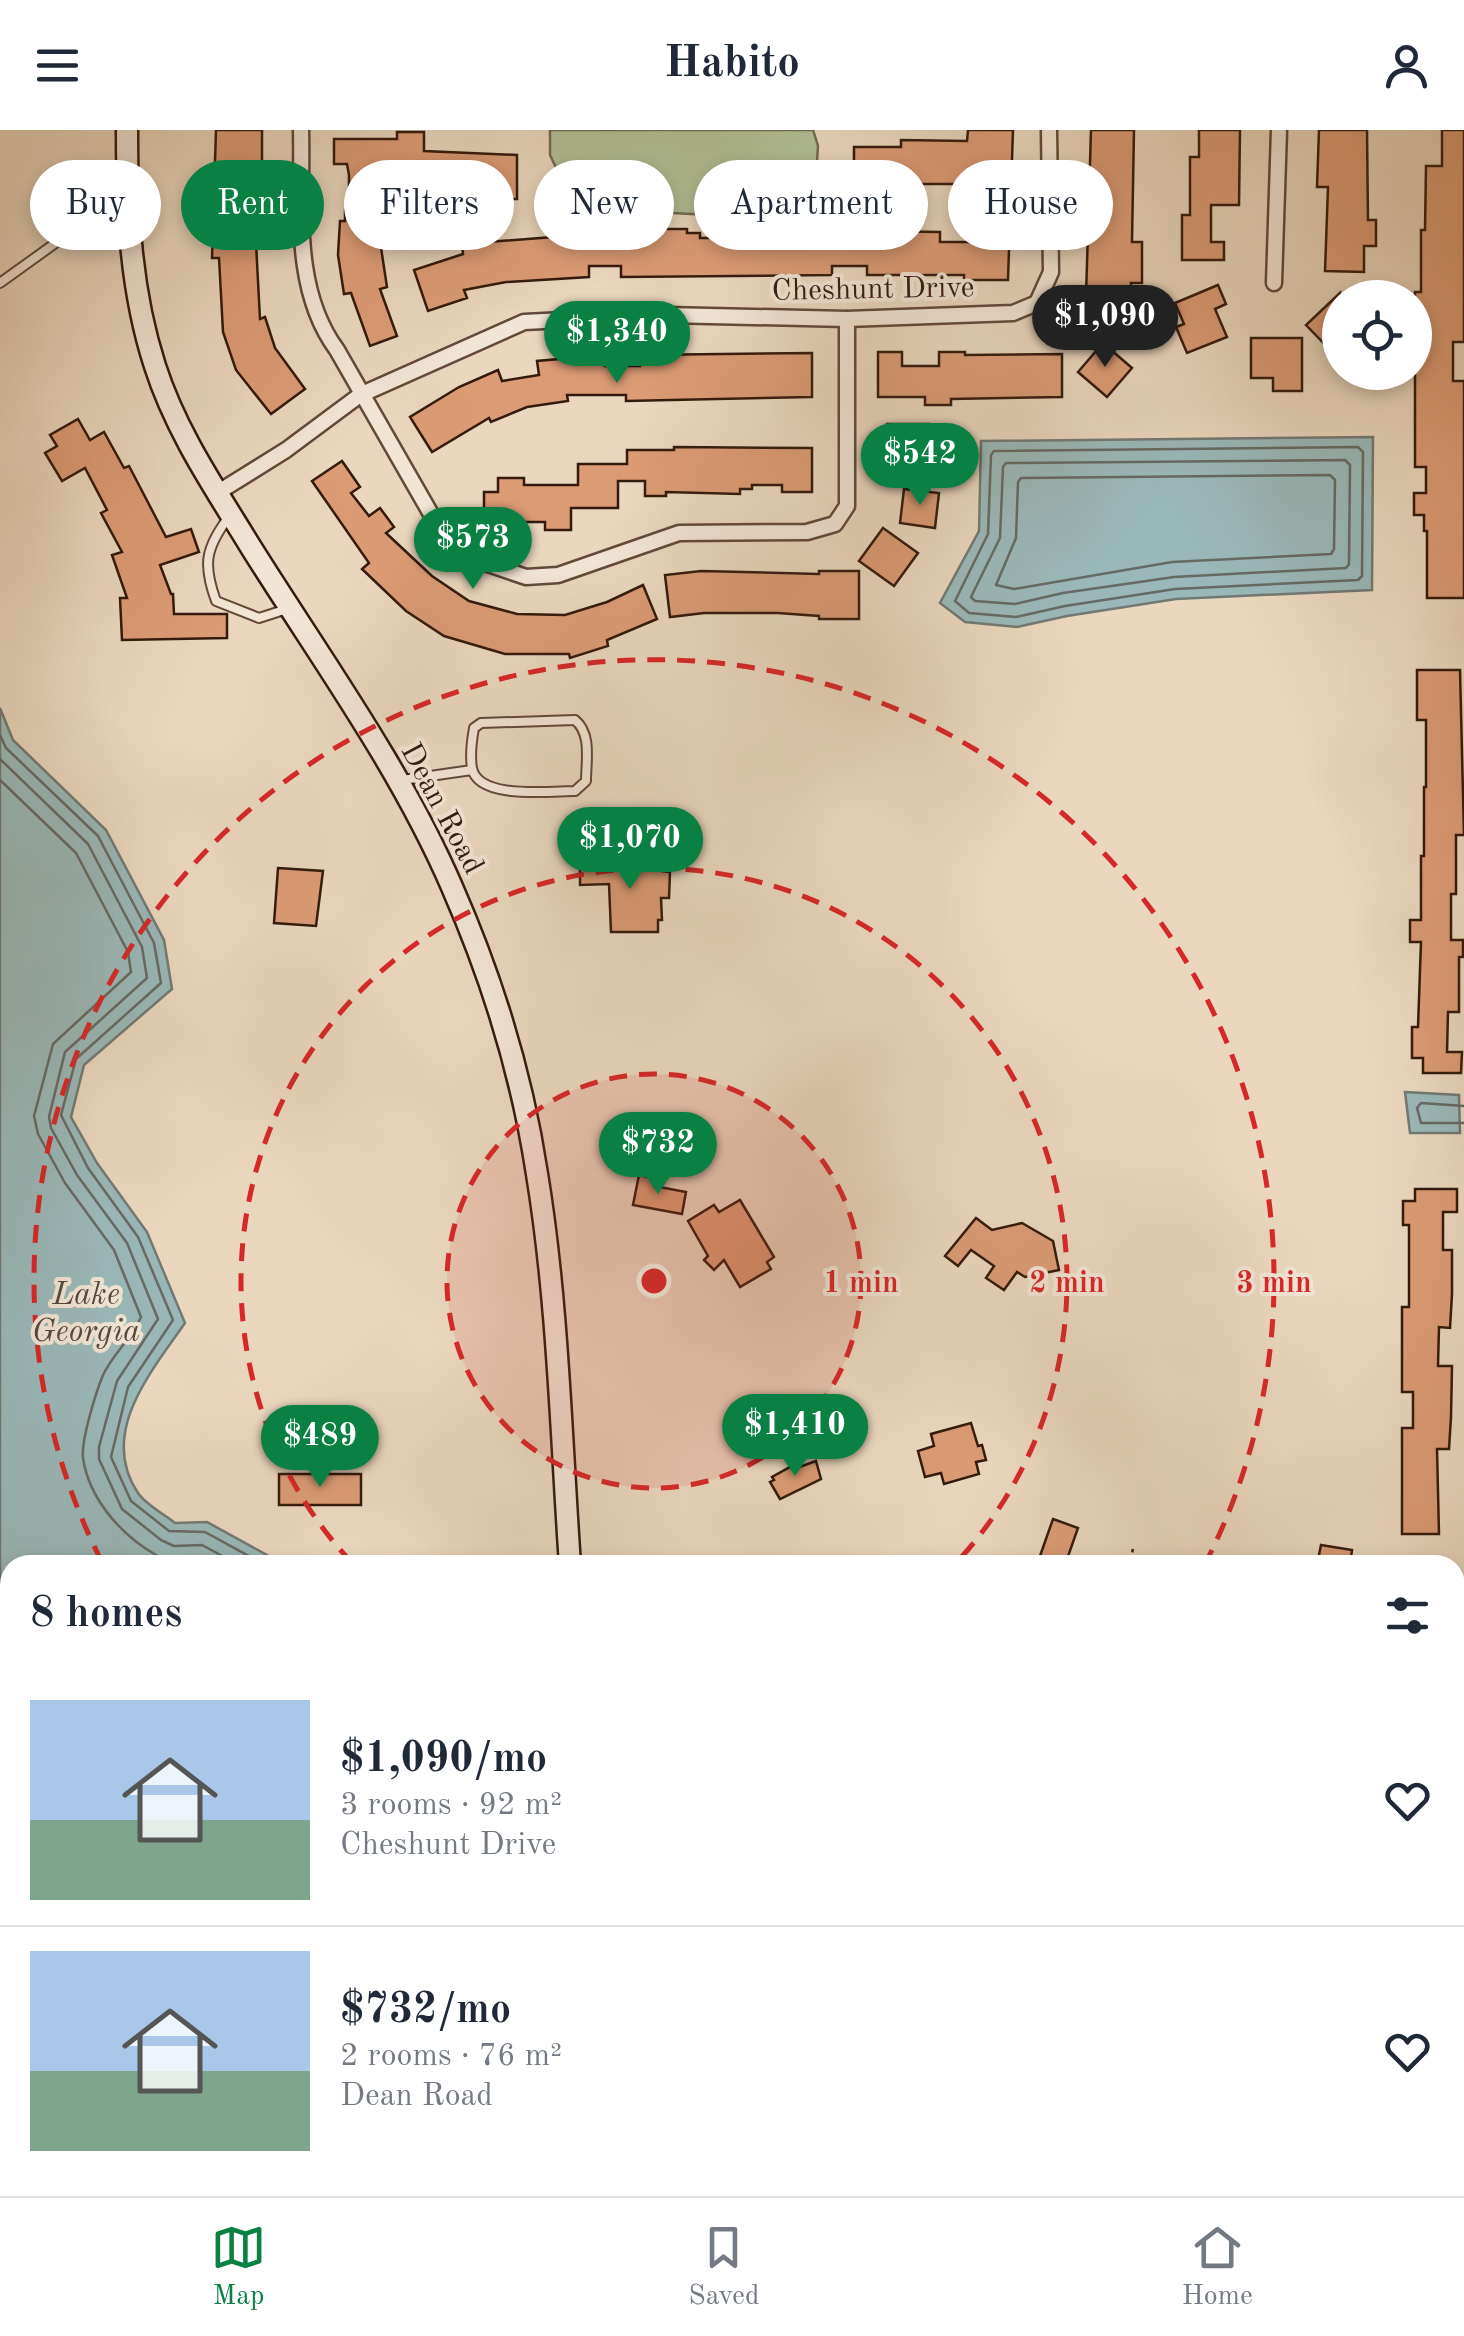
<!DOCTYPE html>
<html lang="en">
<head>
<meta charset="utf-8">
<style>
	body { margin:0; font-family:"Old Standard TT",serif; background:#f6f6f7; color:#1f2937; height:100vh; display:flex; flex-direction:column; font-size:38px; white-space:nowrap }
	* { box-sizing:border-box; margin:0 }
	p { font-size:32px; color:#747a83 }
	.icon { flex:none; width:55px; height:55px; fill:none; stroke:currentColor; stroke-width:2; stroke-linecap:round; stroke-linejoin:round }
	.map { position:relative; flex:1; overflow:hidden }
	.side { position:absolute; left:0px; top:1425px; width:1465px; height:642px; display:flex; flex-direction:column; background:#fff; border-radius:30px 30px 0 0; box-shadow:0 5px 15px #0003 }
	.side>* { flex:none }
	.guide { position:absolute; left:30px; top:30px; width:1405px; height:90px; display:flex; gap:20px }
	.controls { position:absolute; left:1322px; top:150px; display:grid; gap:20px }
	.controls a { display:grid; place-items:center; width:110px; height:110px; border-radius:50%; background:#fff; box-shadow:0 5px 15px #0003; font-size:50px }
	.price { position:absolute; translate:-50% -85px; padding:0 22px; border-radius:35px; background:#0b8043; color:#fff; font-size:32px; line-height:65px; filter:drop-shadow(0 2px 5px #0008) }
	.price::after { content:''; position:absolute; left:50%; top:60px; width:30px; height:22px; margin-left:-15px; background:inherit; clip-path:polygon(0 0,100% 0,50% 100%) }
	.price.active { background:#222; color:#fff }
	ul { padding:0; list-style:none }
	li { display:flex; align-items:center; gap:30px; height:250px; padding:0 30px }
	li+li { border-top:2px solid #e0e1e3 }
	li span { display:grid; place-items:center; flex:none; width:280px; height:200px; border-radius:0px; color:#555 }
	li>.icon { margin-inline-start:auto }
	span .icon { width:120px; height:120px; fill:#fffc; stroke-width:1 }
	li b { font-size:42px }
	h2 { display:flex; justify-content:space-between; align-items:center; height:120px; padding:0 30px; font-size:42px }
	.tag { padding:0 35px; border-radius:45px; background:#fff; box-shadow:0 5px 15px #0003; font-size:35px; line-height:90px }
	.tag.active { background:#0b8043; color:#fff }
	header { display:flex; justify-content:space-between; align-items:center; height:130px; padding:0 30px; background:#fff; font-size:45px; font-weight:700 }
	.tabs { display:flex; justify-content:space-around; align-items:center; height:140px; border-top:2px solid #e0e1e3; background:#fff; font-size:28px; color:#747a83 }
	.tabs a { display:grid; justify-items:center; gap:5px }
	.tabs .active { color:#0b8043 }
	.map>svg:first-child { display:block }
	.green { fill:#b1bf95; stroke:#726c51; stroke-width:2.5 }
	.water { fill:#9ab8b9; stroke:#717974; stroke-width:2.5 }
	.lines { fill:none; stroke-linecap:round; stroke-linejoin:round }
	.shore { stroke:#676963; stroke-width:2.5 }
	.building { fill:#db9b75; stroke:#341a0d; stroke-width:2.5 }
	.lane-casing { stroke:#624939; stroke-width:12 }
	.street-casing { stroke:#624939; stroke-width:19 }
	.secondary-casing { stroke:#341a0d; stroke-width:25 }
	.path { stroke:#341a0d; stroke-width:2.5; stroke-dasharray:8 5; stroke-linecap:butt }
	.lane { stroke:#f1e5d4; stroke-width:8 }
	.street { stroke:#f1e5d4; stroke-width:14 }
	.secondary { stroke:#f1e5d4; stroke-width:20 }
	.ring { fill:none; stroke:#d62828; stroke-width:5; stroke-dasharray:18 12 }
	.labels { text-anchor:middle; stroke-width:8; stroke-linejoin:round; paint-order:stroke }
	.street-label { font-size:30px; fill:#341a0d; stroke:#f1e5d4 }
	.water-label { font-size:32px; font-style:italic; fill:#534941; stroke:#f1e5d4 }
	.centre { fill:#d62828; stroke:#f1e5d4; stroke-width:5 }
	.ring-label { font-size:30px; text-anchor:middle; font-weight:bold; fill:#d62828; stroke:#f1e5d4; stroke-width:8; stroke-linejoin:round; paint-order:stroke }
</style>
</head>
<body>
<header><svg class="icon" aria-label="menu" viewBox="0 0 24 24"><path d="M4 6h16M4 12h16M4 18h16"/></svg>Habito<svg class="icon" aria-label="person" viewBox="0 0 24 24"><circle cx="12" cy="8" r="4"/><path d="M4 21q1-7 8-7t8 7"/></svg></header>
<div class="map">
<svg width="1464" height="2066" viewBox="0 0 1464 2066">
	<rect width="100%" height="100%" fill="#ead7bd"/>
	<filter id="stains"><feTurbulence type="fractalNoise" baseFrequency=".002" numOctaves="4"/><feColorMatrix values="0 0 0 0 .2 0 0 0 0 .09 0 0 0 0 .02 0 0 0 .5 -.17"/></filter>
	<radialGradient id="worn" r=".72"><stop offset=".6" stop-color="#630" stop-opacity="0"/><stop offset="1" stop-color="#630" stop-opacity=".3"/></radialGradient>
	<path class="green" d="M550,0H813L818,16L816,47L807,65L767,88L575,78L550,25Z"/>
	<g class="water">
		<path d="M1373,307L1372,460L1176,469L1067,486L1017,497L965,492L940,473L979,401L981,311Z"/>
		<path d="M0,578L13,610L106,700L164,810L172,859L84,935L71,987L97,1033L147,1102L185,1193C151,1242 98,1303 138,1363C146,1375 164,1384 175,1393L207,1392L285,1435H10V2058H186L185,2066H0Z"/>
		<path d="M1405,962L1459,965L1460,1003H1410Z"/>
	</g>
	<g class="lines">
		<g class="shore">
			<path d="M1358,317L1363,322L1362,446L1358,450L1175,459L1065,476L1016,487L969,483L955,471L988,404L991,325L994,321Z"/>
			<path d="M1345,330L1350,335L1349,434L1346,438L1174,447L1063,463L1015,474L975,471L971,467L1000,408L1003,337L1006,333Z"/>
			<path d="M1330,345L1335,350L1334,419L1331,424L1172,432L1014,459L996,455L1016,408L1018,352L1021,348Z"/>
			<path d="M0,605L6,618L98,706L154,813L161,853L76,929L61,985L88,1038L138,1107L173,1190L128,1257L111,1327L131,1371L169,1401L205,1402L265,1435"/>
			<path d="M0,629L88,714L142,817L147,848L65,922L49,987L51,998L77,1045L127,1113L158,1189L117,1251L99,1317V1329L122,1379L161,1410L174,1416L202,1415L239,1435"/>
			<path d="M0,650L76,723L128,822L131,842L53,914L34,986L38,1004L65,1053L114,1120L141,1187C132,1208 113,1224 103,1245C96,1262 81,1310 83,1328C89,1369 121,1405 156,1425C173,1435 191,1426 208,1435"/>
			<path d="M1464,976L1421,973L1417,978L1421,993H1464"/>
		</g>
	</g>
	<g class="building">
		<path d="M216,0H262V113H256L260,189L265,187L275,218L305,259L271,284L236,240L223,202L219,128H212Z"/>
		<path d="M968,0H1013L1008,150H964V145H867V136H832V145L621,147V136H589V147L506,152L464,160L467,168L428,181L414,140L463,124L462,114L566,106V96H605V104H661V99H687V103H700V108H755V102L805,100L940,102V112H978V82H966V54H892V62H854V17H901V10L967,11Z"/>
		<path d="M1091,0H1134L1132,112H1142V153H1131V200H1085Z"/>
		<path d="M1199,0H1240L1239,75H1211V112H1224V130H1182V85H1190V27H1199Z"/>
		<path d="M1319,0H1367L1368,90H1376V116H1364V142L1325,141L1328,57H1317Z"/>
		<path d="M1442,0H1464V212H1453V251H1464V468H1427V401H1424V385H1414V363H1426V337H1415V162H1421V100H1425L1426,36H1442Z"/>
		<path d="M397,2H424V21L517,25V69H477V64H430V46H374V86H385V111H380L387,157L380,159L397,206L370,216L351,163L344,164L338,125L340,91H345V80H349V45L347,34H334V9H397Z"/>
		<path d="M1218,155L1226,174L1215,179L1227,207L1187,223L1176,197L1184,194L1175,173Z"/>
		<path d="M1340,163V230L1306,195Z"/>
		<path d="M1251,208H1302V261H1273V248H1251Z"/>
		<path d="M1103,213L1132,238L1107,267L1078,242Z"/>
		<path d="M878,222H902V236H939V222H965V225L1062,224V267L951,269V275H925V267H878Z"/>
		<path d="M812,223V267L626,271V265H567L568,271L527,277L491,292L489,288L432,322L410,287L459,257L498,240L502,251L539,245L537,231L605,225V236H640V225Z"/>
		<path d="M78,289L90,310L104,302L124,338L129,336L166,407L191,399L199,422L160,435L171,464H173L174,484H227V508L122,510L120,468H127L112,425L122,422L101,383L107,380L85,338L62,351L45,323L57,316L50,305Z"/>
		<rect x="887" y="294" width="42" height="40"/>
		<path d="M674,317L812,318V362H782V355H752V359H740V364L666,362V366H645V351H618V378H571V400H545V392H484V362H498V348H524V355H578V334H627V320H674Z"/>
		<path d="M342,331L360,357L351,363L369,386L380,378L394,397L386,403L432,446L469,471L517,484L565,485L607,472L643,455L657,489L607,510L608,516L570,528L569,524H505L444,506L406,481L362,439L369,433L312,351Z"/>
		<path d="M904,359L939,363L935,398L900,393Z"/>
		<path d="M883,398L918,423L894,456L859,431Z"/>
		<path d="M701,441L819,444V441H859V489H819V486L778,483H704L670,487L665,445Z"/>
		<path d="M1417,540H1460L1464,705H1456V764H1451V810H1463V827H1459V882H1448L1447,922H1462L1461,943H1423V928H1412V897H1418L1421,812H1410V790H1421V726H1424V657H1426V590H1417Z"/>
		<path d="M640,731L657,734L662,741L670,742L669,768H661L662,790H658V802H611L609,754L580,755V732Z"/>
		<path d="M278,738L323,741L316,796L274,793Z"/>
		<path d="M639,1045L655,1048L654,1056L686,1062L682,1084L633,1075Z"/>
		<path d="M1415,1059H1457V1082H1443V1120H1452V1164L1450,1198L1439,1197L1438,1236H1452L1451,1287L1449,1319H1437L1439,1404H1402V1298H1413V1262H1402V1177H1409V1095H1403V1071H1415Z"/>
		<path d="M740,1070L774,1127L767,1132L771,1139L740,1157L724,1130L714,1140L704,1130L708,1126L688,1091L714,1075L719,1082Z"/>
		<path d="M976,1088L992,1100L1022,1093L1053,1111L1059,1140L1025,1147L1017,1142L1004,1160L986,1148L994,1136L971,1120L958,1136L945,1126Z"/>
		<path d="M971,1293L978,1316L982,1315L986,1330L976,1332L979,1344L944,1354L941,1343L925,1347L918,1321L934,1316L931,1304Z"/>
		<path d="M816,1331L821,1349L780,1369L770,1352L774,1350L772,1347L792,1336L794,1339Z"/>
		<rect x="279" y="1344" width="82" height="31"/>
		<path d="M1053,1389L1078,1398L1065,1435L1040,1426Z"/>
		<path d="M1321,1415L1352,1420L1350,1435H1317Z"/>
	</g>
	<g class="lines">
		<g class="lane-casing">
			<g id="lane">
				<path d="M0,153L68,104L109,66L127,64"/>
				<path d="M228,388C205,419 203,435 216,471L259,488L287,479"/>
				<path d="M575,590C592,604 586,631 586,651L575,661C550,661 478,670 472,638C470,626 472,609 474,598L481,593Z"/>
				<path d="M402,650L472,640"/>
			</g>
		</g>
		<g class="street-casing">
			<g id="street">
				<path d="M301,0C303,73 291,158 337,220L443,405L485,433L526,447L558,445L679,403L807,402L835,394L847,376V189"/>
				<path d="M1274,153L1279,0"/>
				<path d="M217,363L286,320L360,265L524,192L666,185L847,189L1013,183L1037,173L1051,142L1049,0"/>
				<path d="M1455,1682H1464"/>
				<path d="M1455,1897H1464"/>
				<path d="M1215,2066V2058"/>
			</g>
		</g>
		<g class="secondary-casing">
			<g id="secondary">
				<path d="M127,0C127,81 130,159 155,236C176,302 216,360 252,419C321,529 400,637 452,757C492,848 522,945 537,1044C558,1172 561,1305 570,1435"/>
				<path d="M515,2066L519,2058"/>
			</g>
		</g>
		<path class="path" d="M1129,1435L1133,1419"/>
		<use href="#lane" class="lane"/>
		<use href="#street" class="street"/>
		<use href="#secondary" class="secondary"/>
	</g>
	<circle cx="654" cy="1151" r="207" fill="#d62828" fill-opacity=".12"/>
	<g class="ring">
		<circle cx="654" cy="1151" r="207"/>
		<path d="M352 1433A413 413 0 1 1 956 1433"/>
		<path d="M102 1432A620 620 0 1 1 1206 1432"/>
	</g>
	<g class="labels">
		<g class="street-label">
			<text transform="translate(873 158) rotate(-1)" y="10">Cheshunt Drive</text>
			<text transform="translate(443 678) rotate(62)" y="10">Dean Road</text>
		</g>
		<g class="water-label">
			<text x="86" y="1174">Lake<tspan x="86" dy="37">Georgia</tspan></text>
		</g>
	</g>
	<circle cx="654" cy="1151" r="15" class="centre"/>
	<g class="ring-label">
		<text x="861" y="1162">1 min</text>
		<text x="1067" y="1162">2 min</text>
		<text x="1274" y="1162">3 min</text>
	</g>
	<rect width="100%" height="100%" filter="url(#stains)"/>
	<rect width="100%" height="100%" fill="url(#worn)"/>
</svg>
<div class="controls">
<a><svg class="icon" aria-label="locate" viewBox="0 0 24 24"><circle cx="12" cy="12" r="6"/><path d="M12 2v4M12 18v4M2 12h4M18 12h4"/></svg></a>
</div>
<b class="price active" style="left:1105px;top:240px">$1,090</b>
<b class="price" style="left:617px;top:256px">$1,340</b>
<b class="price" style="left:920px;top:378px">$542</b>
<b class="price" style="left:473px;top:462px">$573</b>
<b class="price" style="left:630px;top:762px">$1,070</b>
<b class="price" style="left:658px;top:1067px">$732</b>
<b class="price" style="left:795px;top:1349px">$1,410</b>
<b class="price" style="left:320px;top:1360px">$489</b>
<div class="guide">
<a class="tag">Buy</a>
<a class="tag active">Rent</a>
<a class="tag">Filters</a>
<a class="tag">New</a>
<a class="tag">Apartment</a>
<a class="tag">House</a>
</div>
<section class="side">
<h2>8 homes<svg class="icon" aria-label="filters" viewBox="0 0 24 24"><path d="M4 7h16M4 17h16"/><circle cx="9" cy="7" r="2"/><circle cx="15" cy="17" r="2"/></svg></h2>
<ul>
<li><span style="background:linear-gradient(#a9c7e8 60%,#7fa58c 0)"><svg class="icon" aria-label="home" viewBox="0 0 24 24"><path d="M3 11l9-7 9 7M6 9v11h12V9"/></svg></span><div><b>$1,090/mo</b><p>3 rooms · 92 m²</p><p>Cheshunt Drive</p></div><svg class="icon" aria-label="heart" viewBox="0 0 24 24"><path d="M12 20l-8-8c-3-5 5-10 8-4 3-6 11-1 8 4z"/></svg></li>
<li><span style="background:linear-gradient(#a9c7e8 60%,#7fa58c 0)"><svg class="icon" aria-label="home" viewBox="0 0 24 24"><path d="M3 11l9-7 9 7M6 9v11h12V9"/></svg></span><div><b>$732/mo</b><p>2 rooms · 76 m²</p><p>Dean Road</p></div><svg class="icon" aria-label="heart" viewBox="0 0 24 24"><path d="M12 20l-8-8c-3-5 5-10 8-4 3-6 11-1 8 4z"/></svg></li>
</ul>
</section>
</div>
<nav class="tabs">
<a class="active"><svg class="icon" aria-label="map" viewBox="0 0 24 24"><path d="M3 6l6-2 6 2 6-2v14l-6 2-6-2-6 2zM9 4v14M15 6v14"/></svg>Map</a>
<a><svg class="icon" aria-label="saved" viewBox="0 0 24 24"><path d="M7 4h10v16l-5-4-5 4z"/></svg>Saved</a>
<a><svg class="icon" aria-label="home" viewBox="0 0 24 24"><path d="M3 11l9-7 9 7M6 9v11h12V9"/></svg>Home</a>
</nav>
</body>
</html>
